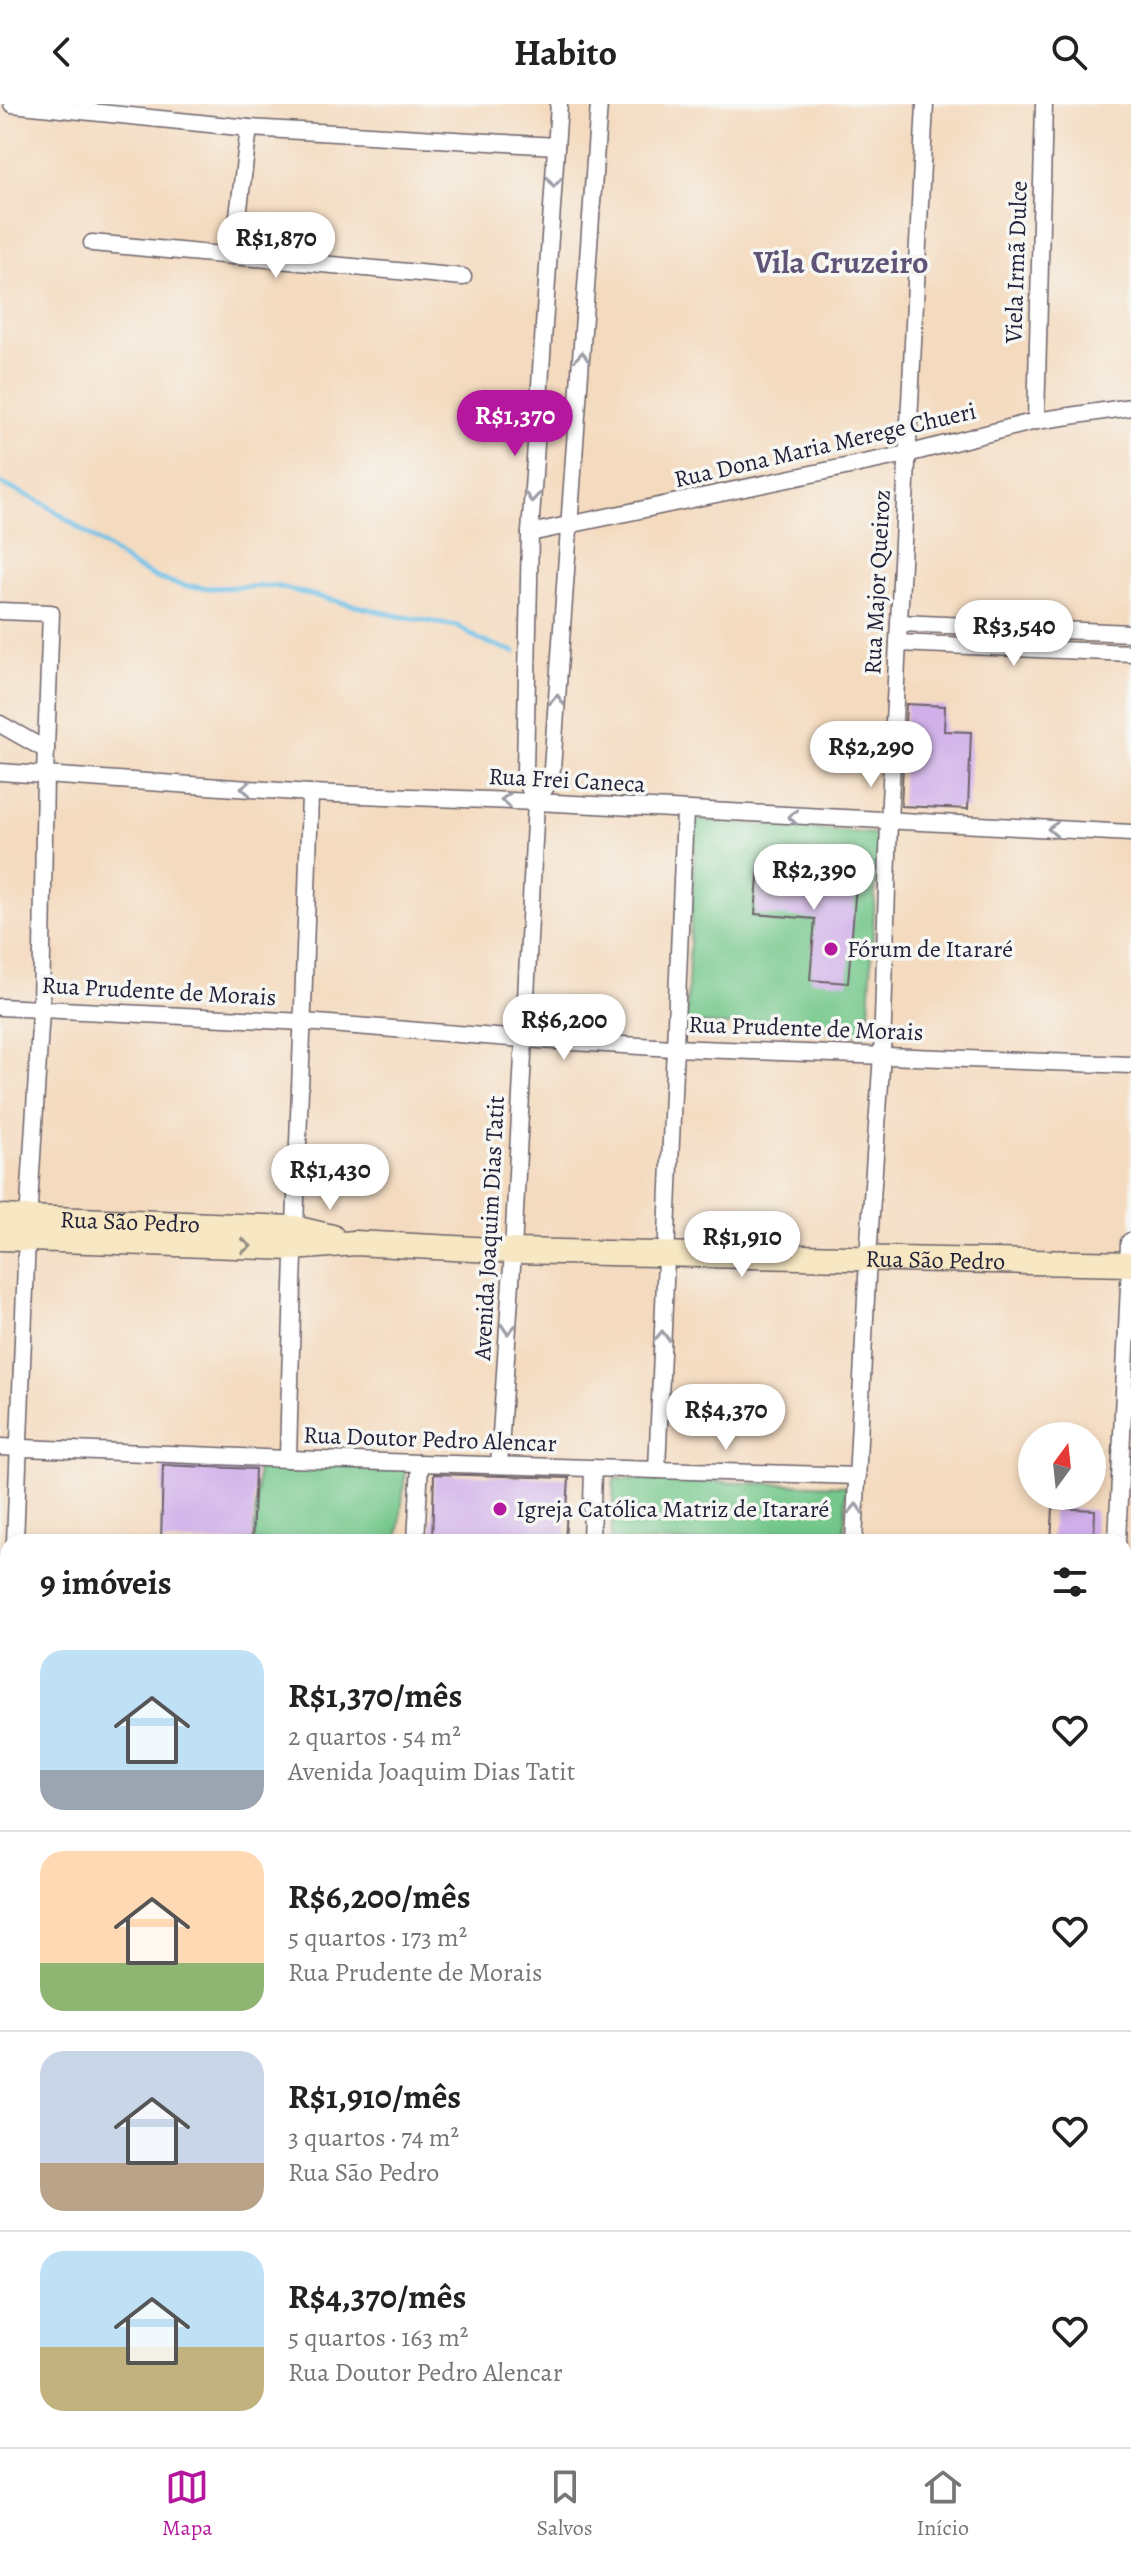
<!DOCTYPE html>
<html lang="pt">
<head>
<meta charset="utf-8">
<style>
	body { margin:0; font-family:Alegreya,serif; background:#f2f2f2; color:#222; height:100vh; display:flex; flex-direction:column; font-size:30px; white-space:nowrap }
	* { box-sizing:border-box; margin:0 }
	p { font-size:26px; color:#767676 }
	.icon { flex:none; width:44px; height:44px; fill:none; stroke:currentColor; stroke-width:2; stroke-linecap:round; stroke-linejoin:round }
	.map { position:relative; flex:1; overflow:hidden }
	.side { position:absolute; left:0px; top:1430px; width:1132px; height:914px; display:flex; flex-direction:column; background:#fff; border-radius:24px 24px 0 0; box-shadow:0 4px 12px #0003 }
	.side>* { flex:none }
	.needle { width:52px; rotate:15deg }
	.buttons { position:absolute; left:1018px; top:1318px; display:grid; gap:16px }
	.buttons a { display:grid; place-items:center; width:88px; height:88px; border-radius:50%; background:#fff; box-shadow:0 4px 12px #0003; font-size:40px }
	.price { position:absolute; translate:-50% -68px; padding:0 18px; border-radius:28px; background:#fff; color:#222; font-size:26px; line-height:52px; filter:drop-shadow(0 2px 4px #0008) }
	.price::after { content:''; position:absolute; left:50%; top:48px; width:24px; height:18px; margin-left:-12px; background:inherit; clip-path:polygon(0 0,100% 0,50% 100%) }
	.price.on { background:#b5179e; color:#fff }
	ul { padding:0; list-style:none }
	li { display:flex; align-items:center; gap:24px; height:200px; padding:0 40px }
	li+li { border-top:2px solid #e0e0e0 }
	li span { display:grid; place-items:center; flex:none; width:224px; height:160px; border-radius:24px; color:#555 }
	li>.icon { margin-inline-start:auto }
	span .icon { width:96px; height:96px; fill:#fffc; stroke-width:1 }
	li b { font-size:34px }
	h2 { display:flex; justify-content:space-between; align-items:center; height:96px; padding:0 40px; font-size:34px }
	header { display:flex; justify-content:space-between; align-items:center; height:104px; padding:0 40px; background:#fff; font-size:36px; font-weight:700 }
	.menu { display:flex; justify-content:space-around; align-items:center; height:112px; border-top:2px solid #e0e0e0; background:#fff; font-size:22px; color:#767676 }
	.menu a { display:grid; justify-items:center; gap:4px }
	.menu .on { color:#b5179e }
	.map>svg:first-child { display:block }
	.built { fill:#d5d8f9 }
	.green { fill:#73c78a; stroke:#4a7462; stroke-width:2 }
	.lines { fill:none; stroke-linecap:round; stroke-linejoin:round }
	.stream { stroke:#6dc1e9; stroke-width:5 }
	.building { fill:#d1b0ea }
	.minor-casing { stroke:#6c6269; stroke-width:19 }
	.tertiary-casing { stroke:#6c6269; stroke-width:23 }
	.secondary-casing { stroke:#6c6269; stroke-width:27 }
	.minor { stroke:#fff; stroke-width:16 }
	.tertiary { stroke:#fff; stroke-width:20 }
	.secondary { stroke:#f7e8c3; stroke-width:24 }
	.oneway { stroke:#9c9ca7 }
	.oneway2 { stroke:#978f86 }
	.poi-dot { fill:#b5179e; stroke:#f6f6f2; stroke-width:3 }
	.labels { text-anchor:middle; stroke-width:7; stroke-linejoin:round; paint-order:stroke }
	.street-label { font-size:24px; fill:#22223b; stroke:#f6f6f2 }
	.poi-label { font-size:24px; fill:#22223b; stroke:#f6f6f2; text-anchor:start }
	.district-label { font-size:32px; font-weight:bold; fill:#5f5478; stroke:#f6f6f2 }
</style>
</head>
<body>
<header><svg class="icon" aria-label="back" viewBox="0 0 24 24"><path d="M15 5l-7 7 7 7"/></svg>Habito<svg class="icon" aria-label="search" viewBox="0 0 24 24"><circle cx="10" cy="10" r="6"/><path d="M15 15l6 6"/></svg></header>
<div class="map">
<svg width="1131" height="2343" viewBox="0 0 1131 2343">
	<rect width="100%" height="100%" fill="#f6f6f2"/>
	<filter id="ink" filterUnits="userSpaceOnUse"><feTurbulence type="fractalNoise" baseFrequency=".0125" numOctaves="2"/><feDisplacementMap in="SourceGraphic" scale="16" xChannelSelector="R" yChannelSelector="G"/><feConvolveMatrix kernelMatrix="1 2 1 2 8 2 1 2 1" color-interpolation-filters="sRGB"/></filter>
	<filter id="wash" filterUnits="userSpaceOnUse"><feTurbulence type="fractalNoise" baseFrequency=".006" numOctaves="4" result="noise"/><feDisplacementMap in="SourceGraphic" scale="32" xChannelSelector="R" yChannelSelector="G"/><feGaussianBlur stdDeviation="1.8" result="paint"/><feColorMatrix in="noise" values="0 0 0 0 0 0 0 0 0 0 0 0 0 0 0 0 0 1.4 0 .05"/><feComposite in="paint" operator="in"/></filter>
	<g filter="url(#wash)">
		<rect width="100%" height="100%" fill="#f4dabe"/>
		<rect class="built" x="1124" y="1477" width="7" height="313"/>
		<g class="green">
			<path d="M696,716L878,730L868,931L686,918Z"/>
			<path d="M258,1358L406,1362L398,1438H254Z"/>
			<path d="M614,1375L846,1382L844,1438H611Z"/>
		</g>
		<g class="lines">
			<g class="stream">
				<path d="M0,379L45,400L133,462L159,475L185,482L211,484L275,482L398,512L457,522L480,536L515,548"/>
				<path d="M1124,2157H1131"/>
				<path d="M0,2289L8,2288"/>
			</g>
		</g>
		<g id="blocks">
			<g class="building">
				<path d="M906,600L945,602L944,627L971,628L968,705L901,702Z"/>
				<path d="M759,761L857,769L848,879L810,876L815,815L755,810Z"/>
				<path d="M163,1361L255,1365L252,1438H161Z"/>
				<path d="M434,1370L569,1374L565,1438H432Z"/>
				<path d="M1053,1404L1095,1406L1094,1438H1051Z"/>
			</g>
		</g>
	</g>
	<g filter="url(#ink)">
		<use href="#blocks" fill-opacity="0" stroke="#6c6269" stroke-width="2"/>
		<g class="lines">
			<g class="minor-casing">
				<g id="minor">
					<path d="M12,0L249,24L556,42"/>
					<path d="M92,139L463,173"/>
					<path d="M233,152L249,24"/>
					<path d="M1036,317L1044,0"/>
					<path d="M530,429L907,350L1036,317L1131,303"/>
					<path d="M0,507L51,509L45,671L41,906L27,1134L15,1438"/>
					<path d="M899,519L1131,529"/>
					<path d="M898,539L1131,549"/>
					<path d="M0,620L46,646"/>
					<path d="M0,668L310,689L536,698L1131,729"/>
					<path d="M536,698L528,681L525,666L530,429L559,0"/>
					<path d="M0,903L304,918L523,935L673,944L1131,961"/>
					<path d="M0,1343L288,1355L858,1372"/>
					<path d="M288,1355C293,1133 304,911 310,689"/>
					<path d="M499,1361L513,1147L536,698L549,678L552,665L599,0"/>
					<path d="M657,1366L685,707"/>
					<path d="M416,1438L420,1359"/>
					<path d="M591,1438L593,1364"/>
					<path d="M854,1438L868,1153L882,950L889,717L925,0"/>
					<path d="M1117,1438L1130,1160"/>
					<path d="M1124,1476H1131"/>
					<path d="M0,1532L8,1533"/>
					<path d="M1124,1790H1131"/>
					<path d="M0,1831L8,1623"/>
					<path d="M0,1984H8"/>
					<path d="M1124,2018H1131"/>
					<path d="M1124,2322H1131"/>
					<path d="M252,2343V2336"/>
					<path d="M612,2343L613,2336"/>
					<path d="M832,2343L895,2336"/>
				</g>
			</g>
			<g class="tertiary-casing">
				<path id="tertiary" d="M1130,1160L1131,1139"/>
			</g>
			<g class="secondary-casing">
				<g id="secondary">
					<path id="s1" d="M0,1113L294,1124L332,1133"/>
					<path id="s2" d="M0,1134L293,1144L355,1139L513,1147L1131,1160"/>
				</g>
			</g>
			<use href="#minor" class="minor"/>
			<use href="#tertiary" class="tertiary"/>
			<use href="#secondary" class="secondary"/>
		</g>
		<defs><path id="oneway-chevron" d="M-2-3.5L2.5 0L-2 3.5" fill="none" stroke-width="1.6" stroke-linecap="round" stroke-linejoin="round" transform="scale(2)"/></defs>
		<g class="oneway">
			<use href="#oneway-chevron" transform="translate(554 78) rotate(94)"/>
			<use href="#oneway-chevron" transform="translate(582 253) rotate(-86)"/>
			<use href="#oneway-chevron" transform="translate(532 393) rotate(94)"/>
			<use href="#oneway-chevron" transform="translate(557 596) rotate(-86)"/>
			<use href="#oneway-chevron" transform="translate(246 684) rotate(-176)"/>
			<use href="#oneway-chevron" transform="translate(506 696) rotate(-178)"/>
			<use href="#oneway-chevron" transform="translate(793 713) rotate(-177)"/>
			<use href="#oneway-chevron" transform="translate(1053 725) rotate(-177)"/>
			<use href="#oneway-chevron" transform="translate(508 1225) rotate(94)"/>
			<use href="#oneway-chevron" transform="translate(662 1232) rotate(-88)"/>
			<use href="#oneway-chevron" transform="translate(856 1405) rotate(-87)"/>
		</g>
		<use class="oneway2" href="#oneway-chevron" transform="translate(246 1142) rotate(2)"/>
	</g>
	<g class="poi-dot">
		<circle cx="831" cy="845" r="8"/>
		<circle cx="500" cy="1405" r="8"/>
	</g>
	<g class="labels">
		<g class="street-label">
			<text transform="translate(1016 158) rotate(-88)" y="8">Viela Irmã Dulce</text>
			<text transform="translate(825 341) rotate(-13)" y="8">Rua Dona Maria Merege Chueri</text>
			<text transform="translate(877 478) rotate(-87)" y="8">Rua Major Queiroz</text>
			<text transform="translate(567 676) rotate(3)" y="8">Rua Frei Caneca</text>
			<text transform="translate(159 887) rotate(3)" y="8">Rua Prudente de Morais</text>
			<text transform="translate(806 924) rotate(2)" y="8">Rua Prudente de Morais</text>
			<text dy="8" stroke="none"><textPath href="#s1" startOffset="130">Rua São Pedro</textPath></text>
			<text transform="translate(489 1124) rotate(-87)" y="8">Avenida Joaquim Dias Tatit</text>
			<text dy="8" stroke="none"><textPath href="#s2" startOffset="936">Rua São Pedro</textPath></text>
			<text transform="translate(430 1335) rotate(2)" y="8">Rua Doutor Pedro Alencar</text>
		</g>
		<g class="poi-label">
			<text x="847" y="853">Fórum de Itararé</text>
			<text x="516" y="1413">Igreja Católica Matriz de Itararé</text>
		</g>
		<g class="district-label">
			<text x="841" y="169">Vila Cruzeiro</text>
		</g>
	</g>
</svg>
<div class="buttons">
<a><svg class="needle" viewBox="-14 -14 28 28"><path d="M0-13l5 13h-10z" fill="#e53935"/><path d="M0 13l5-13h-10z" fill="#767676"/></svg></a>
</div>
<b class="price" style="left:276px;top:176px">R$1,870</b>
<b class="price on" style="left:515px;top:354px">R$1,370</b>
<b class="price" style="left:1014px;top:564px">R$3,540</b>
<b class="price" style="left:871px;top:685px">R$2,290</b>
<b class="price" style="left:814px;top:808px">R$2,390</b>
<b class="price" style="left:564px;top:958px">R$6,200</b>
<b class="price" style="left:330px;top:1108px">R$1,430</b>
<b class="price" style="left:742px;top:1175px">R$1,910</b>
<b class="price" style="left:726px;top:1348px">R$4,370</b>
<section class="side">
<h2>9 imóveis<svg class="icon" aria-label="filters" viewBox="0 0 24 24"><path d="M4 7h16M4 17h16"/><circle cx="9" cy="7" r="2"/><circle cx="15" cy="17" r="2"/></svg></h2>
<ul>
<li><span style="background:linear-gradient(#bfe0f5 75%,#9aa5b1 0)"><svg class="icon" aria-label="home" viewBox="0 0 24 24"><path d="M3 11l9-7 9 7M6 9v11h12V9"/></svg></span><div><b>R$1,370/mês</b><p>2 quartos · 54 m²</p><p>Avenida Joaquim Dias Tatit</p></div><svg class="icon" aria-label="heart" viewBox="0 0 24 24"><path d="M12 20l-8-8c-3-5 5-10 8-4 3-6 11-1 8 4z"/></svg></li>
<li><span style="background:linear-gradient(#ffd9b3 70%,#8fb573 0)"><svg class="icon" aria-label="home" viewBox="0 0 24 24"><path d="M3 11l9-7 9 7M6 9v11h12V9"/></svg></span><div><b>R$6,200/mês</b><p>5 quartos · 173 m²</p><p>Rua Prudente de Morais</p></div><svg class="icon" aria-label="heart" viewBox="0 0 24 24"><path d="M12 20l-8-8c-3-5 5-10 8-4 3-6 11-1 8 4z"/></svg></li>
<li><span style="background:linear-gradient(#c9d6e8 70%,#b9a48a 0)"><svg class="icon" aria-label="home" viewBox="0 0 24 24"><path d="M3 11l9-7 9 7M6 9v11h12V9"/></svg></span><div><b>R$1,910/mês</b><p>3 quartos · 74 m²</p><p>Rua São Pedro</p></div><svg class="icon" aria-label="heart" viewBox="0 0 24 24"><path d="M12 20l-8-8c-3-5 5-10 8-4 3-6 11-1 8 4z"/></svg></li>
<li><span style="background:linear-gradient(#bfe0f5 60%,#c2b280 0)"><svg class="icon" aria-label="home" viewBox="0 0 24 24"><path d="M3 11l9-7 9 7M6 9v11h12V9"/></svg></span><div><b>R$4,370/mês</b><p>5 quartos · 163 m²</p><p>Rua Doutor Pedro Alencar</p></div><svg class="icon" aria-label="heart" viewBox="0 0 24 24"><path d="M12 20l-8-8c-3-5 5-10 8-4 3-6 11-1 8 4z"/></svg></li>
</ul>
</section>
</div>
<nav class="menu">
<a class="on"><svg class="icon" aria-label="map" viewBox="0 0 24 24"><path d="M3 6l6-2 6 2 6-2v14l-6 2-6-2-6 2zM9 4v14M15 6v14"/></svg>Mapa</a>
<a><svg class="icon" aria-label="saved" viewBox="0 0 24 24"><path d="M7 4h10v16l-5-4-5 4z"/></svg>Salvos</a>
<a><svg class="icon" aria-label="home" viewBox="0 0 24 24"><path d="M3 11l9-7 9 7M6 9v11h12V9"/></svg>Início</a>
</nav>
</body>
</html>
